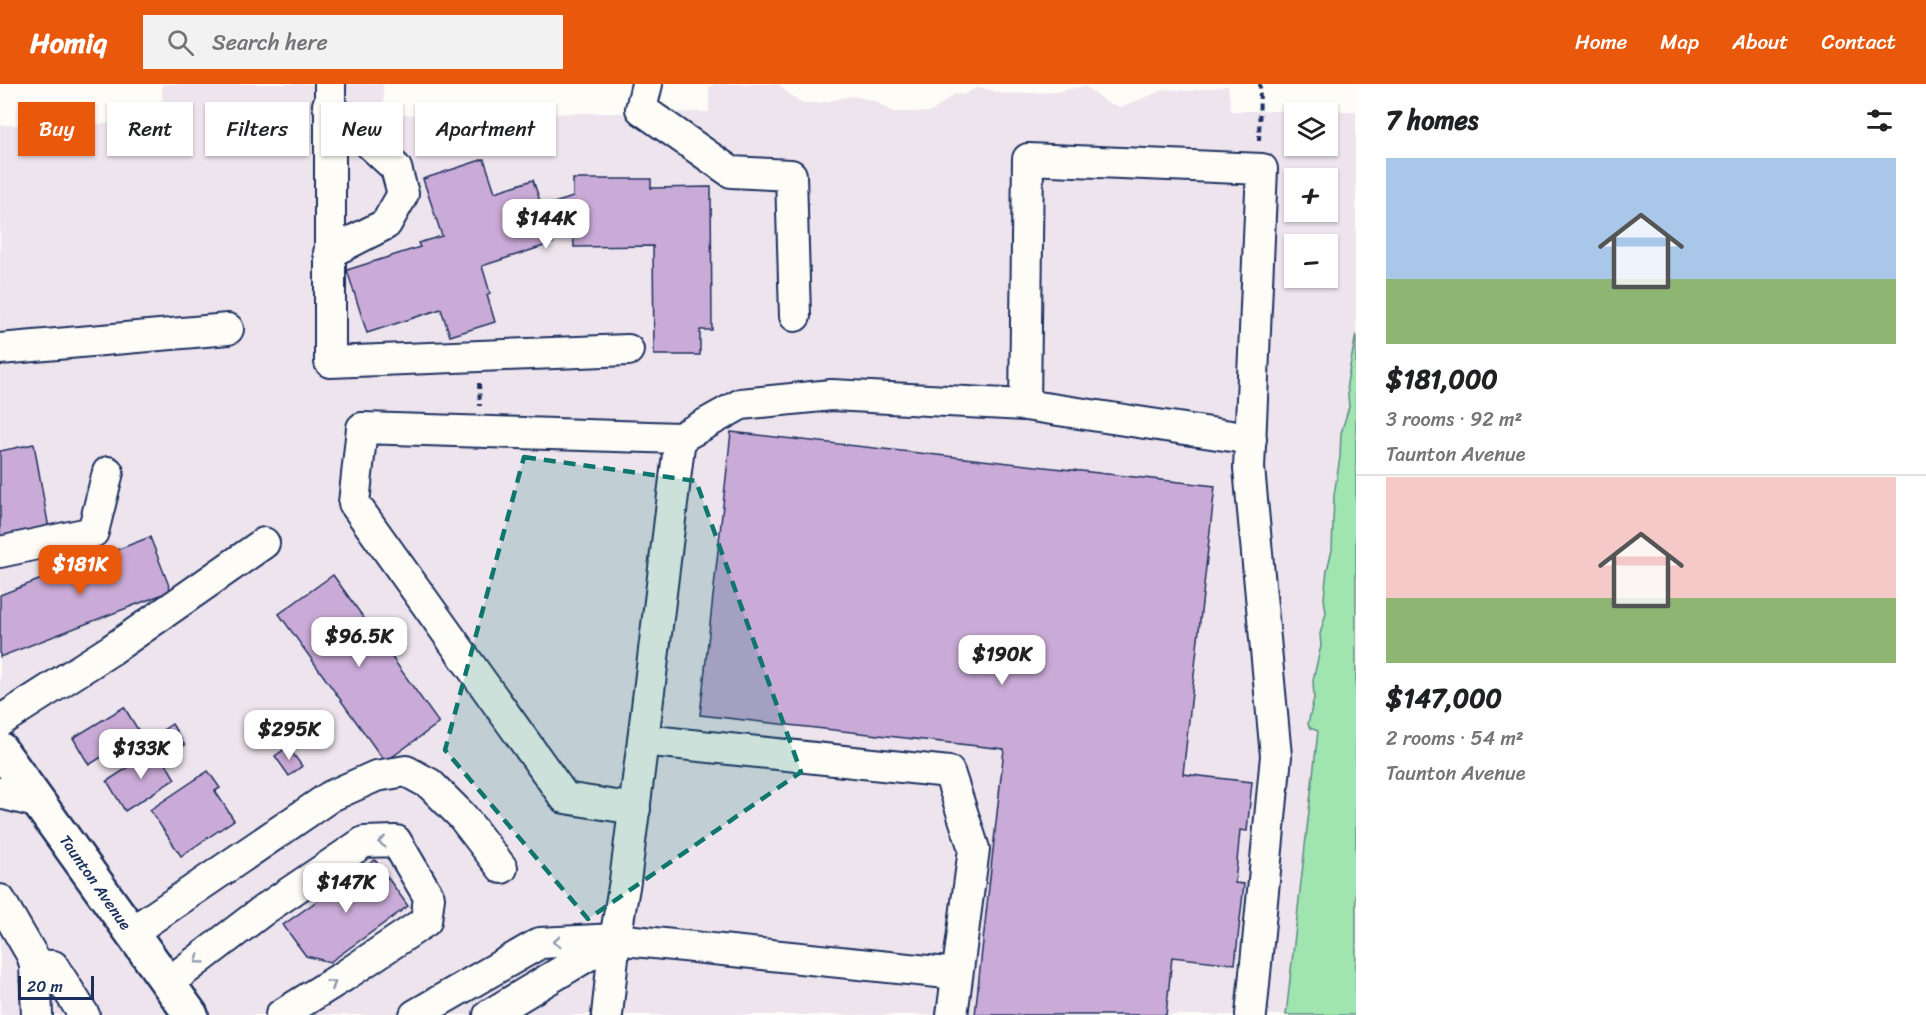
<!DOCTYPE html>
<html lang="en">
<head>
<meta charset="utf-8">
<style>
	body { margin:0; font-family:Sriracha,sans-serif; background:#f2f2f2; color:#202124; height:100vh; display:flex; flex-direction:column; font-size:22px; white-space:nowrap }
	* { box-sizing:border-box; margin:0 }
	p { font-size:20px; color:#757577 }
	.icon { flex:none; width:33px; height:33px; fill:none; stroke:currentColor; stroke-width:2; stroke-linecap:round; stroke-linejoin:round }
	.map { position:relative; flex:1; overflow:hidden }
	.panel { display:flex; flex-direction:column; background:#fff; width:570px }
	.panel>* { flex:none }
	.banner { position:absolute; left:18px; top:18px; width:570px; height:54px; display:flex; gap:12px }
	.controls { position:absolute; left:1284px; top:18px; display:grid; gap:12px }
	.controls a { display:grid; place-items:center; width:54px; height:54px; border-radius:0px; background:#fff; box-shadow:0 2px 4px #0004; font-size:30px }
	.scale { position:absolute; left:18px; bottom:15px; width:76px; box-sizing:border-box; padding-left:6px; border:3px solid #1b2f5e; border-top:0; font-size:16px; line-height:21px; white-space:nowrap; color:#1b2f5e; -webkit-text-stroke:4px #fdfcf7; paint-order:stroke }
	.price { position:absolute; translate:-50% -51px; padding:0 14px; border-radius:12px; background:#fff; color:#222; font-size:20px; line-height:39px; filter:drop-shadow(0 2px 3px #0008) }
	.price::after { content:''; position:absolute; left:50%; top:36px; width:18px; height:14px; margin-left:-9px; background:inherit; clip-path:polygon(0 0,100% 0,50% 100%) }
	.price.selected { background:#ea580c; color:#fff }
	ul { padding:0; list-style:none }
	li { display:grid; align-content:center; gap:12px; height:318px; padding:0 30px }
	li+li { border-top:2px solid #e0e0e0 }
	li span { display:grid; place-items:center; height:186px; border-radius:0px; color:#555 }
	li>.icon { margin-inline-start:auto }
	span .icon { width:108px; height:108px; fill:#fffc; stroke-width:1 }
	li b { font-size:26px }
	h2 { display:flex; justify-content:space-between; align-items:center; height:72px; padding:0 30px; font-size:26px }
	.pill { padding:0 21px; border-radius:0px; background:#fff; box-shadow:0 2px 4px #0004; font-size:21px; line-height:54px }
	.pill.selected { background:#ea580c; color:#fff }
	header { display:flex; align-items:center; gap:36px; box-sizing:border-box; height:84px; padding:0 30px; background:#ea580c; color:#fff }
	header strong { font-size:28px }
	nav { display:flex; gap:33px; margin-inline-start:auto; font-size:21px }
	.search { width:420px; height:54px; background:#f2f2f2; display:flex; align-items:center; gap:15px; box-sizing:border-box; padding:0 21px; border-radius:0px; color:#757577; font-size:22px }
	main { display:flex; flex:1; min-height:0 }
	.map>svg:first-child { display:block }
	.built { fill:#eee4ed; fill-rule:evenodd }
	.green { fill:#a0e4af; stroke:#5e8a86; stroke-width:1.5 }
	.building { fill:#caabd7; stroke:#1b2f5e; stroke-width:1.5 }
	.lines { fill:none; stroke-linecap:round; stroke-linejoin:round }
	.minor-casing { stroke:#1b2f5e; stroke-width:34 }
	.highway-casing { stroke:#1b2f5e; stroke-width:38 }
	.path { stroke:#1b2f5e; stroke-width:4; stroke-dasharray:6 4.5; stroke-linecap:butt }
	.minor { stroke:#fdfcf7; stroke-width:30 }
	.highway { stroke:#fdfcf7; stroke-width:33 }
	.oneway { stroke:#8c96aa }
	.marked { fill:#0f766e; fill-opacity:0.2; stroke:#0f766e; stroke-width:4.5; stroke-dasharray:12 8; stroke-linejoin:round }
	.labels { text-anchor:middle; stroke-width:4.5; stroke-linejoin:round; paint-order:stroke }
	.street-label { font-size:16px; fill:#1b2f5e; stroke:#fdfcf7 }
</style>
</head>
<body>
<header>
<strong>Homiq</strong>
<div class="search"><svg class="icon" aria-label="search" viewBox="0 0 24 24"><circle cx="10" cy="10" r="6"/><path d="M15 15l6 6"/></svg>Search here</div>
<nav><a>Home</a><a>Map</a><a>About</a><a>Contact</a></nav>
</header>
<main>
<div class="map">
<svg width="1356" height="931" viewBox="0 0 1356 931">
	<rect width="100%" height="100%" fill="#fdfcf7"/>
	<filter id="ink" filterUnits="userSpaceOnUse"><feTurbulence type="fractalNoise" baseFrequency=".0167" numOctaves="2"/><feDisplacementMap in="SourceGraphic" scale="12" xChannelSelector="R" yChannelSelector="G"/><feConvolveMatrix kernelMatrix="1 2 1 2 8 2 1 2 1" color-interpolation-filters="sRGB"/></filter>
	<g filter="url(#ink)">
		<path class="built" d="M162,0H383L384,31L709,28V3L714,0H779L791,12L803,19H819L852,12L875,17L893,28H931L955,10L963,11L979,3L1004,10L1056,8L1085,2L1106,18L1121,23L1166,5L1189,7L1228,2L1231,27H1356V368L1307,931H0V41L163,39ZM1294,28H1328V62H1294ZM1294,94H1328V128H1294ZM1294,160H1328V194H1294Z"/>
		<path class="green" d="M1356,250V931H1286L1318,647L1310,644L1308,640L1314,614L1313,596L1321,562L1320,550L1326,529L1324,514L1327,486L1332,466L1334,411L1340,373L1341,349L1349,323L1347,299Z"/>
		<g class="building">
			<path d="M484,75L495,108L533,96L542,123L573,113V95H651V104L711,103L712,246H700V271H654L653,162L574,163L573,139L549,147L553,159L482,182L490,209L487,211L495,238L450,252L441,225L367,249L347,186L420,163L418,159L442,152L423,95Z"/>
			<path d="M731,348L1215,402L1183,690L1252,698L1247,747L1240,746L1235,799L1244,800L1235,880L1172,873L1166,931H975L1004,665L700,631Z"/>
			<path d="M34,360L49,445L0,454V367Z"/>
			<path d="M150,453L171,507L0,573V511Z"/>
			<path d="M333,491L439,639L385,678L279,530Z"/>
			<path d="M124,623L140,649L89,681L73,654Z"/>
			<path d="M172,640L185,661L167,673L154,652Z"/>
			<path d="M288,663L302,682L289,692L275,672Z"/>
			<path d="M157,665L175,695L125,727L107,697Z"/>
			<path d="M208,687L220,704L215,707L234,736L181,772L150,726Z"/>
			<path d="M375,776L408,822L330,878L306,872L283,841Z"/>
		</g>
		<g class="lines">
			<g class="minor-casing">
				<g id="minor">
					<path d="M330,0V278L628,266"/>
					<path d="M647,0L641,25L731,88L791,91L795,232"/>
					<path d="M328,21L396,84L403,110L386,140L329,169"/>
					<path d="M0,265L228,245"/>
					<path d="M1025,321L1028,75L1262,85L1249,384L1276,672L1251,931"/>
					<path d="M0,468L93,448L108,388"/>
					<path d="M0,637L111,566L264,459"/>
					<path d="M643,656L680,354"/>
					<path d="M0,709L40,719"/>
					<path d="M635,725L565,714L354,419L362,344L680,354L741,320L832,311L1025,321L1251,355"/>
					<path d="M0,816L32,871L35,881L37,931"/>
					<path d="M132,848L331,712L376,692L406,687L430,700L462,732L502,784"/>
					<path d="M35,881L53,882L84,931"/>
					<path d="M168,899L265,825L364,758L396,757L429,813L426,837L344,892L281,931"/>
					<path d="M415,931L540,859L615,855L957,890"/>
					<path d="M489,931L612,857"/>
					<path d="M607,931L615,855L625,797L643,656L949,688L974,765L952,931"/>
				</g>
			</g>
			<g class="highway-casing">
				<path id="highway" d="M0,665L191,931"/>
			</g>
			<g class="path">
				<path d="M1259,57L1260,0"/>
				<path d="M479,299L480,322"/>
			</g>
			<use href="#minor" class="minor"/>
			<use href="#highway" class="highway"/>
		</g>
		<defs><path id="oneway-chevron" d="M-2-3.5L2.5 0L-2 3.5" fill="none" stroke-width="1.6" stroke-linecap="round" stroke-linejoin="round" transform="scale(1.5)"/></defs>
		<g class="oneway">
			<use href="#oneway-chevron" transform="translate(382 758) rotate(178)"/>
			<use href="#oneway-chevron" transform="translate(557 858) rotate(177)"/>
			<use href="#oneway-chevron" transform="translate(199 876) rotate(143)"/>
			<use href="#oneway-chevron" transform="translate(332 900) rotate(-32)"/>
		</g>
	</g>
	<path class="marked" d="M524,373L696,397L801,688L588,835L445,666Z"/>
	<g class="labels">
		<g class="street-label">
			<text transform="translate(96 798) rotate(55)" y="6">Taunton Avenue</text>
		</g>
	</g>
</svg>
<div class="controls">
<a><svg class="icon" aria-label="layers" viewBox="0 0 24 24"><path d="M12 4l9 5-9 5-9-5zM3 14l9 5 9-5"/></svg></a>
<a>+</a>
<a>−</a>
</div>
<div class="scale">20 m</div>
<b class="price" style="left:546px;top:166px">$144K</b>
<b class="price selected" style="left:80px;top:512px">$181K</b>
<b class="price" style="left:359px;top:584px">$96.5K</b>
<b class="price" style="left:1002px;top:602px">$190K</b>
<b class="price" style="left:289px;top:677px">$295K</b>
<b class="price" style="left:141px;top:696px">$133K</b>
<b class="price" style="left:346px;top:830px">$147K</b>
<div class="banner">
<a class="pill selected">Buy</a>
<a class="pill">Rent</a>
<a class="pill">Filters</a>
<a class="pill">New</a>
<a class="pill">Apartment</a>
</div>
</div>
<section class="panel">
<h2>7 homes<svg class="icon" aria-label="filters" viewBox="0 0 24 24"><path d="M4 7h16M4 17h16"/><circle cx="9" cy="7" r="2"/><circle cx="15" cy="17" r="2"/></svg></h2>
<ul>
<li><span style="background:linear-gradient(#a9c7e8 65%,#8fb573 0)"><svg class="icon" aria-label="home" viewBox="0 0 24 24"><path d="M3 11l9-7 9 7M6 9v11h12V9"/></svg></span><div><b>$181,000</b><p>3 rooms · 92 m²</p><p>Taunton Avenue</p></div></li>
<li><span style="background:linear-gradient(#f6c9c9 65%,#8fb573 0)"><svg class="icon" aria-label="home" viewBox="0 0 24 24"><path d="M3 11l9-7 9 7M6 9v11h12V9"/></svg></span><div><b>$147,000</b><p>2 rooms · 54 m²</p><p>Taunton Avenue</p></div></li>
</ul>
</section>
</main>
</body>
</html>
